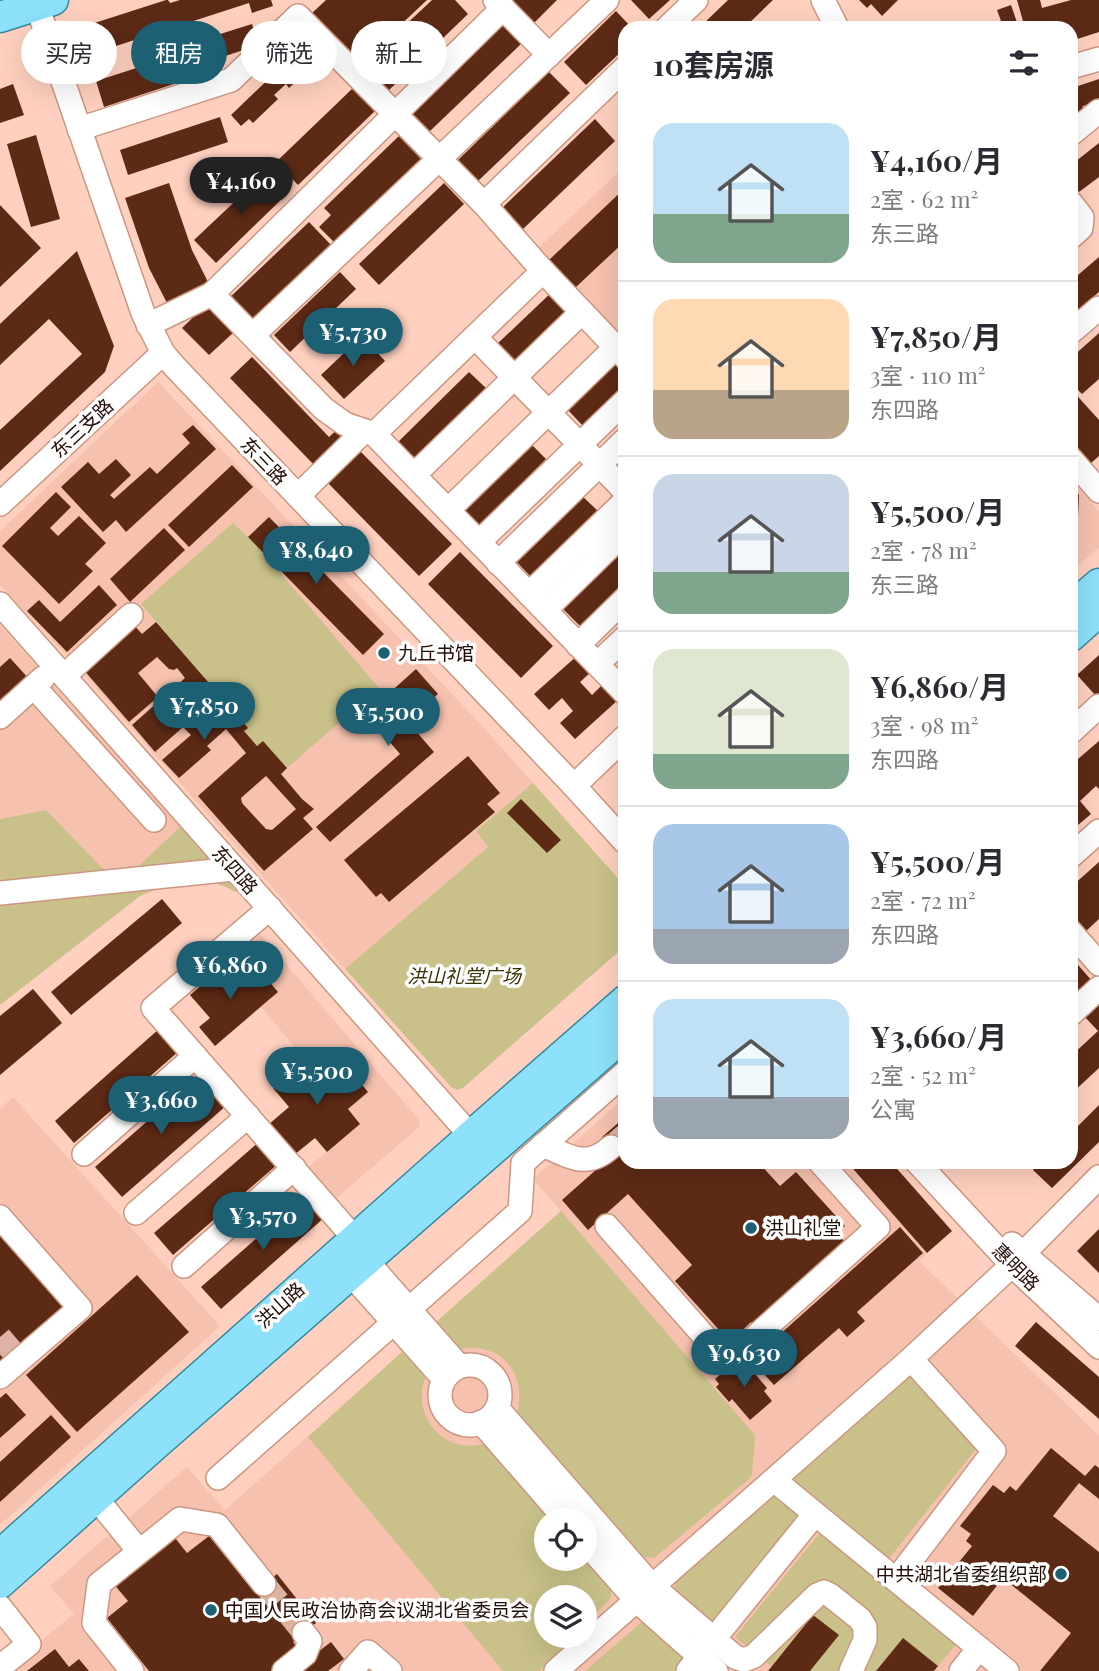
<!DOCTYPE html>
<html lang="zh">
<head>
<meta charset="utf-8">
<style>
	body { margin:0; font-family:"Playfair Display","Noto Sans SC",serif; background:#f2f2f3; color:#2b2b33; height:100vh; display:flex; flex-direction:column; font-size:26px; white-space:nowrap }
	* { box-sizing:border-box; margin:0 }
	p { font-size:23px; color:#7c7c81 }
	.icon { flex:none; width:38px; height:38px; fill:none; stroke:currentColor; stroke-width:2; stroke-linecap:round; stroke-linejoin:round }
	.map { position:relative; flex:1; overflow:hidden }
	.panel { position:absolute; left:618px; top:21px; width:460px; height:1148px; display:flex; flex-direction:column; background:#fff; border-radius:21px; box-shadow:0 7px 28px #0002 }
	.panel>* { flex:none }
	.banner { position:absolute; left:21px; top:21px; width:492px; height:63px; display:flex; gap:14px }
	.buttons { position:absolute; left:534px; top:1508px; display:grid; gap:14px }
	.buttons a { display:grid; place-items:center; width:63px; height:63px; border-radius:50%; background:#fff; box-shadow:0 7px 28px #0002; font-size:35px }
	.price { position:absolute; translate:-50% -60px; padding:0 16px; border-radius:24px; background:#1d5f73; color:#fff; font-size:23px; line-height:46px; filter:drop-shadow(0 2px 4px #0008) }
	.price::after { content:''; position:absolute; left:50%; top:42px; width:21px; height:16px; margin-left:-10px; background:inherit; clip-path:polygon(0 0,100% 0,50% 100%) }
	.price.on { background:#222; color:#fff }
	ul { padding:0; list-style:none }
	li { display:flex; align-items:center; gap:21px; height:175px; padding:0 35px }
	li+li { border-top:2px solid #e1e1e2 }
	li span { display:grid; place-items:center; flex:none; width:196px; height:140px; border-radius:21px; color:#555 }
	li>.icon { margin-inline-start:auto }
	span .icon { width:84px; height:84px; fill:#fffc; stroke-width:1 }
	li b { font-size:30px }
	h2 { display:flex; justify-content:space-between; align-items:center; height:84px; padding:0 35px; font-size:30px }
	.chip { padding:0 24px; border-radius:32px; background:#fff; box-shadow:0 7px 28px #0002; font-size:24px; line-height:63px }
	.chip.on { background:#1d5f73; color:#fff }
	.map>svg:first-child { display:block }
	.built { fill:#f6c2af; fill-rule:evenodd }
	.green { fill:#c9c189 }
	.building { fill:#5d2a16; fill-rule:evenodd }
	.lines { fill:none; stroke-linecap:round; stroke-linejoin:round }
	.minor-tunnel { stroke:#deb3a3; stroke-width:23; stroke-dasharray:23 11; stroke-linecap:butt }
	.minor-casing { stroke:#cc9681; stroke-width:26 }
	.major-casing { stroke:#358aa2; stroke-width:33 }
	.minor { stroke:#fff; stroke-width:23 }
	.major { stroke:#8de1fa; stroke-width:30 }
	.poi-dot { fill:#1d5f73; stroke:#fdfdfd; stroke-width:2.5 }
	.labels { text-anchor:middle; stroke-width:7; stroke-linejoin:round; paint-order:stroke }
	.street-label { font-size:19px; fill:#200d06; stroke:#fdfdfd }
	.poi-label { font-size:19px; fill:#200d06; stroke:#fdfdfd; text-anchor:start }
	.park-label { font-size:19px; font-style:italic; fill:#373100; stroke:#fdfdfd }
</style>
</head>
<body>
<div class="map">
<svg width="1099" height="1671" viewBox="0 0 1099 1671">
	<rect width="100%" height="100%" fill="#ffd0bf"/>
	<g class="built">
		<path d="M625,166V348L534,252Z"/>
		<path d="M158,382L484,728L533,783L476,831L488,847L345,969L71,660L0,585V531Z"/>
		<path d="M1071,480L1099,511V547L1071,572Z"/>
		<path d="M0,625L181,826L132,872L109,875L46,810L0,819Z"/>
		<path d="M261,935L420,1121L419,1127L332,1202L305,1170L360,1124L348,1109L368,1091L343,1062L322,1079L261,1007L278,992L262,974L249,985L229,962Z"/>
		<path d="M13,1097L220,1326L0,1525V1109Z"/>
		<path d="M625,1097V1162H847L927,1253L919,1261L1099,1436V1671H3L74,1614L50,1586L187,1467L225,1510L561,1211L533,1179ZM546,1521H584V1559H546ZM546,1598H584V1636H546Z"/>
	</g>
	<g class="green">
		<path d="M233,523L258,547L379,688L287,768L263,741L257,746L244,731L247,728L141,604Z"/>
		<path d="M533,783L625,886V946L463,1088L457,1090L451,1087L345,969L488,847L476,831Z"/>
		<path d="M46,810L109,875L132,872L181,826L238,893C230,889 221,884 211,883C190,880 159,887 140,896L0,1005V819Z"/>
		<path d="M561,1211L754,1434L755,1439L752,1474L749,1479L654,1558L643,1557L517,1414C527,1374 503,1342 460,1349L436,1322Z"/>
		<path d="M404,1350L426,1376C414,1403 428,1436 458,1444C468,1447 476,1445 486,1444L554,1521H546V1559H584L585,1556L611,1587V1598L585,1625L584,1598H546V1636H574L540,1671H503L308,1437Z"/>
		<path d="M913,1373L976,1445V1449L888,1560L793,1484L792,1480Z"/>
		<path d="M773,1491L803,1517L713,1626L674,1591L677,1574Z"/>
		<path d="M822,1530L959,1641L938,1666L903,1638L876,1671H810L838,1635L813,1615L771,1666L735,1637Z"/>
		<path d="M641,1623H646L686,1658L675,1671H585Z"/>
	</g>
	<g class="building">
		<path d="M166,0H168L170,3L180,0H271L273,6L252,13L249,3L82,57L78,43L79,28Z"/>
		<path d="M326,0H427L358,65L311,14Z"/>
		<path d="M432,0H455L468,14L389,90L364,64Z"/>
		<path d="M511,0H557L530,27L508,3Z"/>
		<path d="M631,0H670L649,19Z"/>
		<path d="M728,0H773L744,28H699Z"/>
		<path d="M859,0H898L882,16L871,4L867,8Z"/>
		<path d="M1017,0H1040L1042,8L1071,0H1099V32L1071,41V28H1025Z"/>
		<path d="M1011,5L1019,28H982L1001,21L997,10Z"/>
		<path d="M616,11L632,28H625V48L586,85L564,62Z"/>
		<path d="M501,22L522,43L429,132L409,110Z"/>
		<path d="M252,24L259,45L219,58L222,70L192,79L182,46Z"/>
		<path d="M306,43L317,54L311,60L314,64L289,88L286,84L274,95L278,99L253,123L249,119L241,126L231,115Z"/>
		<path d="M174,56L183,81L104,107L96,81Z"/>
		<path d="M549,72L570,93L477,182L457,161Z"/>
		<path d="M1071,77L1078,86L1099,79V101L1083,106L1077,127L1071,125Z"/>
		<path d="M13,84L24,115L0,123V89Z"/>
		<path d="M353,88L375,111L298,185L276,162Z"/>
		<path d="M220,117L228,142L128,175L120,150Z"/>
		<path d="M595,119L615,141L523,229L502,208Z"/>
		<path d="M36,135L60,219L31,227L7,144Z"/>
		<path d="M399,136L421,159L334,242L319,227L331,215L324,208Z"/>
		<path d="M1099,143V177L1079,192L1071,182V165Z"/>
		<path d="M267,171L288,193L216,263L194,240Z"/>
		<path d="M169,183L192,250L208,282L167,303L149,268L125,198Z"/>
		<path d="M444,183L464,204L379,285L359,264Z"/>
		<path d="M625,188V241L575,288L549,260Z"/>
		<path d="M0,205L41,248L0,287Z"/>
		<path d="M309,222L331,245L247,325L225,302Z"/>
		<path d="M77,251L114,346L105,372L0,471V430L82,354L49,319L0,365V324Z"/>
		<path d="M1099,257V292L1071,316V281Z"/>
		<path d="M340,272L356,289L290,352L274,335Z"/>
		<path d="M554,290L572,309L514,365L495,346Z"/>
		<path d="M207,304L234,332L209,355L182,328Z"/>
		<path d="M1099,333V379L1082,394L1071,383V358Z"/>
		<path d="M362,336L385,361L344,399L321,375Z"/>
		<path d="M252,357L329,437L341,426L349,434L315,466L230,378Z"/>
		<path d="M617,360L625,369V387L583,426L566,408Z"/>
		<path d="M469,372L487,389L413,462L396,444Z"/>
		<path d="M1071,389L1099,420V456L1091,463L1071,440Z"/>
		<path d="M193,425L216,449L126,532L116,520L103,532L61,487L88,462L99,474L116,459L131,475L110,495L114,499L150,467L157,474L190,443L182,434Z"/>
		<path d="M530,443L546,459L480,525L463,509Z"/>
		<path d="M359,450L452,544L419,576L327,482Z"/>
		<path d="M232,465L253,487L189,547L168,525Z"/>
		<path d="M1071,485L1079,495L1077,537L1071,542Z"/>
		<path d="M56,492L71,507L50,528L58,536L79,516L106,543L85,564L93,571L59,604L2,546Z"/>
		<path d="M581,495L598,511L531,577L515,560Z"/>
		<path d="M269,517L384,634L363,655L248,537Z"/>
		<path d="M164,528L185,550L130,602L110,579Z"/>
		<path d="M625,549V581L580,626L563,609Z"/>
		<path d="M460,552L553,646L521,678L428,584Z"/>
		<path d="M99,585L117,605L67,652L27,611L39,600L60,622Z"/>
		<path d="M156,622L248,728L244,731L257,746L263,741L287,768L281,774L302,799L314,809L303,818L313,829L264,871L198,796L246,753L226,729L207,746L211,750L179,778L162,760L191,735L183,727L155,752L132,725L185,678L177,668L174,670L169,669L157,657L138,673L158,697L129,722L82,668L133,624L142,634ZM266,776L296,809L272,830L266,829L242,803L241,798Z"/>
		<path d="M578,655L592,671L580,682L592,695L604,683L619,699L575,739L560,723L573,711L562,698L549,710L534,694Z"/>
		<path d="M1099,655V695L1097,697L1077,675Z"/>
		<path d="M10,658L30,680L0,708V667Z"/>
		<path d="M416,669L438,694L407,721L434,752L330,842L316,827L400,754L359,706L379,688L386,696Z"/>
		<path d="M1099,741V789L1096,786L1080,801L1091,814L1071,831V765Z"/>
		<path d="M468,756L500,793L487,804L495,812L389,902L381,893L376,897L344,860Z"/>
		<path d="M521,799L561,840L547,853L507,813Z"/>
		<path d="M1099,862V919L1086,931L1071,914V887Z"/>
		<path d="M162,899L182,923L71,1015L51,992Z"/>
		<path d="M1071,957L1093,982L1071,1000Z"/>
		<path d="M229,962L249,985L262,973L278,992L215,1046L199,1027L210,1018L190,995Z"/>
		<path d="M33,989L62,1023L0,1075V1016Z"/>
		<path d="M1099,1002V1068L1071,1094V1056L1098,1031L1084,1016Z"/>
		<path d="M159,1029L179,1051L74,1143L55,1121Z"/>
		<path d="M305,1060L322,1079L343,1061L368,1092L348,1109L360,1124L327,1152L315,1138L294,1155L268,1125L289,1107L273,1088Z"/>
		<path d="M200,1075L227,1105L122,1197L95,1167Z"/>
		<path d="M1099,1105V1142L1052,1188L1033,1170L1041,1162H1071V1133Z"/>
		<path d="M625,1117V1162H758L780,1186L796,1172L845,1226L837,1233L845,1242L758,1330L751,1322L730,1342L675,1281L692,1265L628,1194L588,1230L562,1200L616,1152L602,1137Z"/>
		<path d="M259,1142L278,1164L173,1255L154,1233Z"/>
		<path d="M847,1162H891L952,1231L927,1253Z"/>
		<path d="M306,1195L325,1217L221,1309L201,1287Z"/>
		<path d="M900,1227L923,1253L857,1312L865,1321L847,1337L839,1328L774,1385L751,1360Z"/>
		<path d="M1099,1229V1273L1077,1251Z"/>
		<path d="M0,1235L64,1309L0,1364Z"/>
		<path d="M137,1275L189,1332L77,1432L26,1375Z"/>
		<path d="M1036,1322L1099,1377V1419L1015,1346Z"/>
		<path d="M737,1360L742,1366L746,1363L767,1388L764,1391L772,1401L750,1420L732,1399L729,1402L716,1387L719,1384L715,1379Z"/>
		<path d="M6,1393L26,1415L0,1438V1398Z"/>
		<path d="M51,1415L71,1437L0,1502V1462Z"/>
		<path d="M1051,1448L1085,1476L1095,1465L1099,1468V1499L1079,1483L1053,1516L1099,1552V1671H1040L1071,1633L1003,1578L973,1616L938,1588L972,1546L966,1541L971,1534L960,1526L993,1485L1004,1493L1010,1486L1016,1491Z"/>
		<path d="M172,1534L187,1553L209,1536L254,1592L277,1574L316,1623L293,1642L299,1649L271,1671H149L107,1618L128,1601L112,1582Z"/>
		<path d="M813,1615L839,1635L810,1671H768Z"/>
		<path d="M903,1638L938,1666L934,1671H876Z"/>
		<path d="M331,1642L344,1659L328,1671H298L314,1655Z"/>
		<path d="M55,1649L69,1667L79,1659L89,1671H27Z"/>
	</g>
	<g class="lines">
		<g class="minor-tunnel">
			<path d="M611,1147L625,1135"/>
			<path d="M0,1337L13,1352"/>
			<path d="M264,1584L304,1633"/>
		</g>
		<g class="minor-casing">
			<g id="minor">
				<path d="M35,0L143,313L163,353L175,367L574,786L625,842"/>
				<path d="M495,0L549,55"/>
				<path d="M823,0L837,28"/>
				<path d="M667,28L696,0"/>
				<path d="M1071,67L1099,59"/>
				<path d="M79,129L231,80L298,16L484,204L543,271L625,357"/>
				<path d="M1071,134L1099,111"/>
				<path d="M1071,203L1082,217L1081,228L1071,237"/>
				<path d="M484,204L625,68"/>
				<path d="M543,271L374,434L625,693"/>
				<path d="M212,294L503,8"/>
				<path d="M148,325L212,294L324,409L345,424L374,434"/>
				<path d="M1071,332L1099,308"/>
				<path d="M253,335L607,0"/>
				<path d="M475,337L625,491"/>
				<path d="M1071,459L1099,491"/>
				<path d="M414,475L582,312"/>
				<path d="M298,496L364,431"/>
				<path d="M0,504L163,353"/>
				<path d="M448,510L616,347"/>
				<path d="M479,542L625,401"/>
				<path d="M498,563L625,440"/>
				<path d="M529,594L625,501"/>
				<path d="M0,604L471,1136"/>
				<path d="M545,610L625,532"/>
				<path d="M578,645L625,599"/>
				<path d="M597,664L625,638"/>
				<path d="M64,676L131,615"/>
				<path d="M34,687L154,820"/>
				<path d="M0,717L43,678"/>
				<path d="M1071,732L1099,706"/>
				<path d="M574,786L625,737"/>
				<path d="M1071,856L1099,831"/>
				<path d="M0,893L234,869"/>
				<path d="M270,908L153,1008L355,1239"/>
				<path d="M1071,932L1099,964"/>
				<path d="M1071,1014L1099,988"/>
				<path d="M543,1145C570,1157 587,1169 611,1147"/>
				<path d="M84,1154L195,1056"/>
				<path d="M917,1162L1012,1265L1099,1347"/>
				<path d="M136,1213L248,1116"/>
				<path d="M0,1217L80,1308L0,1377"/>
				<path d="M607,1226L727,1362L878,1227L820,1162"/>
				<path d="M1012,1244L1099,1319"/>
				<path d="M357,1250L459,1366"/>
				<path d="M339,1261L444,1379"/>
				<path d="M184,1266L294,1168"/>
				<circle cx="470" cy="1395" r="30"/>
				<path d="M497,1408L652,1586L735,1657L744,1660L754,1656L817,1595L824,1592L830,1595L860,1619L865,1627V1640L851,1671"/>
				<path d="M481,1422L567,1521"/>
				<path d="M218,1478L520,1211L523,1163L625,1073"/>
				<path d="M774,1480L1007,1671"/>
				<path d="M96,1498L139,1551"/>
				<path d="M584,1541L637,1601L716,1671"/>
				<path d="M896,1580L994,1451L911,1359"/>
				<path d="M0,1607L29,1644L0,1667"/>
				<path d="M132,1671L94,1623L99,1584L180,1519L217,1525L264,1584"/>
				<path d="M284,1671L305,1654L310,1641L304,1633"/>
				<path d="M351,1671L368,1652L390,1671"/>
				<path d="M556,1671L911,1359L1012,1265L1099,1177"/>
				<path d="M688,1671L815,1514"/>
				<path d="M961,1671L979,1648"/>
			</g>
		</g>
		<g class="major-casing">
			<g id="major">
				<path d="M0,17L53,0"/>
				<path d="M1071,608L1099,584"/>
				<path d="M1071,636L1099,611"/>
				<path d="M0,1555L471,1136L625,1001"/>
				<path d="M0,1583L157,1443L625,1034"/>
			</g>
		</g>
		<use href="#minor" class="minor"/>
		<use href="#major" class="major"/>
	</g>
	<g class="poi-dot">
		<circle cx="384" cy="653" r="7"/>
		<circle cx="751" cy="1228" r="7"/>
		<circle cx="1061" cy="1574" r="7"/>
		<circle cx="211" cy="1610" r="7"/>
	</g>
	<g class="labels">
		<g class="street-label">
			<text transform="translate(82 428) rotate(-43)" y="7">东三支路</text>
			<text transform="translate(264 461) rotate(46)" y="7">东三路</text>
			<text transform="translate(235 870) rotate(48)" y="7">东四路</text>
			<text transform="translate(1016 1267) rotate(45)" y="7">惠明路</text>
			<text transform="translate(280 1305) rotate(-42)" y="7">洪山路</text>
		</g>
		<g class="poi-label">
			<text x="398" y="660">九丘书馆</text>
			<text x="765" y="1235">洪山礼堂</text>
			<text x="1047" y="1581" text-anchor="end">中共湖北省委组织部</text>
			<text x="225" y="1617">中国人民政治协商会议湖北省委员会</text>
		</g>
		<g class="park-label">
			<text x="464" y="983">洪山礼堂广场</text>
		</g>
	</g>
</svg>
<div class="buttons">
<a><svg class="icon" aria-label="locate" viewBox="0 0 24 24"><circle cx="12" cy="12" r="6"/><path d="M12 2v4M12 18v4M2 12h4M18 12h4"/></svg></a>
<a><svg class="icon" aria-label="layers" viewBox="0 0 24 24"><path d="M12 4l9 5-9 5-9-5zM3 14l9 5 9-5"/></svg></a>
</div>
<b class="price on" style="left:241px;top:217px">¥4,160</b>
<b class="price" style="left:353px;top:368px">¥5,730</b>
<b class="price" style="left:316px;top:586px">¥8,640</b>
<b class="price" style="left:204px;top:742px">¥7,850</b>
<b class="price" style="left:388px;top:748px">¥5,500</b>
<b class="price" style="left:230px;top:1001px">¥6,860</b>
<b class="price" style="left:317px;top:1107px">¥5,500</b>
<b class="price" style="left:161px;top:1136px">¥3,660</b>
<b class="price" style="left:263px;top:1252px">¥3,570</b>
<b class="price" style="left:744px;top:1389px">¥9,630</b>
<div class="banner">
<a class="chip">买房</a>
<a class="chip on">租房</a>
<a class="chip">筛选</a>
<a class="chip">新上</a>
</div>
<section class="panel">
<h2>10套房源<svg class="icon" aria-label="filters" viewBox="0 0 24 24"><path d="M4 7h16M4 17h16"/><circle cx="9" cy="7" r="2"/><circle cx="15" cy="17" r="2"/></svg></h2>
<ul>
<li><span style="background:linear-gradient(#bfe0f5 65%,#7fa58c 0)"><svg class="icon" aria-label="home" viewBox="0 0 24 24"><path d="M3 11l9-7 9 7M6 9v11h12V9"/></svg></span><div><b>¥4,160/月</b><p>2室 · 62 m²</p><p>东三路</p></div></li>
<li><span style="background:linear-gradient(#ffd9b3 65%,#b9a48a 0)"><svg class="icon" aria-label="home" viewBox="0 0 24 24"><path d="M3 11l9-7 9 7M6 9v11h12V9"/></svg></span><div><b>¥7,850/月</b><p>3室 · 110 m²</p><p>东四路</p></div></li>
<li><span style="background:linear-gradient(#c9d6e8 70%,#7fa58c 0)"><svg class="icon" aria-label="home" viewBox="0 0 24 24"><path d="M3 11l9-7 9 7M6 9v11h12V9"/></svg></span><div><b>¥5,500/月</b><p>2室 · 78 m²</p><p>东三路</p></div></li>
<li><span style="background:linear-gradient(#dfe7d0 75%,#7fa58c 0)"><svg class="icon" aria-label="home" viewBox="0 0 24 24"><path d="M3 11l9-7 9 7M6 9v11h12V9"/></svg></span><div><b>¥6,860/月</b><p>3室 · 98 m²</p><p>东四路</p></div></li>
<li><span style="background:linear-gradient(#a9c7e8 75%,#9aa5b1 0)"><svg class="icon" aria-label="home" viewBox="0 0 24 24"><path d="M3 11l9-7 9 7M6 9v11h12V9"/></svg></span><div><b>¥5,500/月</b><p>2室 · 72 m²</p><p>东四路</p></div></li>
<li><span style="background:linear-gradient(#bfe0f5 70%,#9aa5b1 0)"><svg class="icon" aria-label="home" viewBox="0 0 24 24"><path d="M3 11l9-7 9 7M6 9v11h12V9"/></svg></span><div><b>¥3,660/月</b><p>2室 · 52 m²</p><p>公寓</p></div></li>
</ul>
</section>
</div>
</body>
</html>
